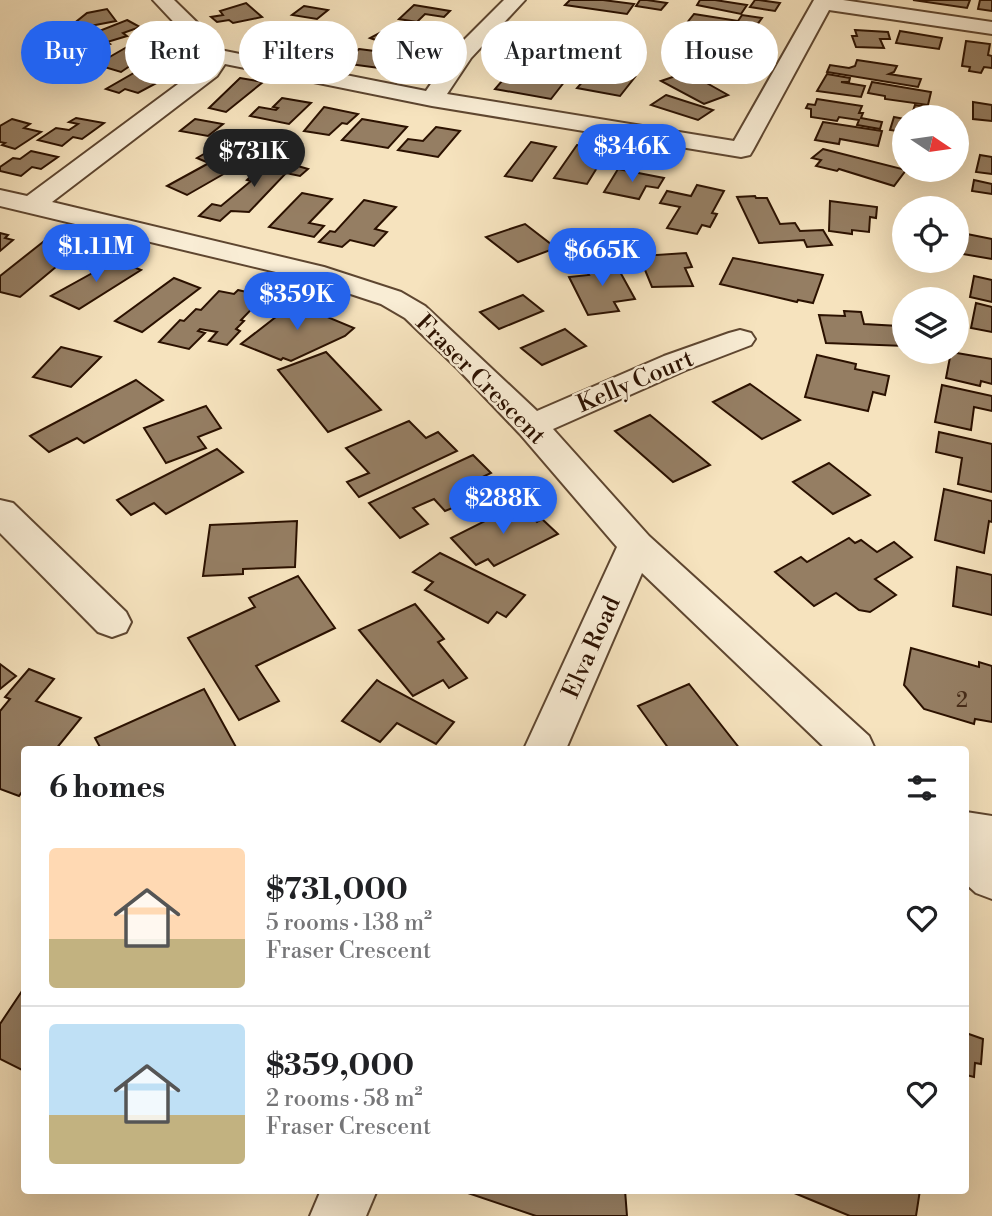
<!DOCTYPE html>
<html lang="en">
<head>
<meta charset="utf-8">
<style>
	body { margin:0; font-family:"Libre Bodoni",serif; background:#f6f6f6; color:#202124; height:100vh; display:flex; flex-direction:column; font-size:26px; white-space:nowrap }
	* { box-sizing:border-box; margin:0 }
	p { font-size:23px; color:#757577 }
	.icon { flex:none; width:38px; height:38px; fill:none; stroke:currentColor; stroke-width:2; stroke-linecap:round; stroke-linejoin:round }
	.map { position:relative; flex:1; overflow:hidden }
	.panel { position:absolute; left:21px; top:746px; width:948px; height:448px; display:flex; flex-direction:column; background:#fff; border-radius:7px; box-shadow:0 7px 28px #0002 }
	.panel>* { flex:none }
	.top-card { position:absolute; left:21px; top:21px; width:950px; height:63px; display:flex; gap:14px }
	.needle { width:46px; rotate:103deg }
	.fabs { position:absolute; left:892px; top:105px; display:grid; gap:14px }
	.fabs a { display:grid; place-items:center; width:77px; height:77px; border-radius:50%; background:#fff; box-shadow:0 7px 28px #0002; font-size:35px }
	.price { position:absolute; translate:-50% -60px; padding:0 16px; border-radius:24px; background:#2563eb; color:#fff; font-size:23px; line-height:46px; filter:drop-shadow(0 2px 4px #0008) }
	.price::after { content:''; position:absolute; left:50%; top:42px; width:21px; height:16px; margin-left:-10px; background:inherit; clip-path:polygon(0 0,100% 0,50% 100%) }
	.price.current { background:#222; color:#fff }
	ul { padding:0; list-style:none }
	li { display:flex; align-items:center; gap:21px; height:175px; padding:0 28px }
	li+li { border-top:2px solid #e0e0e0 }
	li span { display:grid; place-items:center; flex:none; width:196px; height:140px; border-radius:7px; color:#555 }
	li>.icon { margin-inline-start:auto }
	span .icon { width:84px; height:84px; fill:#fffc; stroke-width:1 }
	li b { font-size:30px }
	h2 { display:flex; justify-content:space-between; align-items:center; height:84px; padding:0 28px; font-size:30px }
	.tag { padding:0 24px; border-radius:32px; background:#fff; box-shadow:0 7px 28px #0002; font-size:24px; line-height:63px }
	.tag.current { background:#2563eb; color:#fff }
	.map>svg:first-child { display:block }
	.building { fill:#957e63; stroke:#2b1100; stroke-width:2 }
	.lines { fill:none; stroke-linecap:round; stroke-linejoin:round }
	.minor-casing { stroke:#5e4630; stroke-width:4 }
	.minor { fill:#f9edd5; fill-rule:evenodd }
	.labels { text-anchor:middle; stroke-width:5; stroke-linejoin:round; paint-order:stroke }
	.number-label { font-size:21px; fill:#462c19 }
	.street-label { font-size:24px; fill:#2b1100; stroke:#f9edd5 }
</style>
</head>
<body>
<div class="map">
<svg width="992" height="1216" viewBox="0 0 992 1216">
	<rect width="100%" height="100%" fill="#f6e3be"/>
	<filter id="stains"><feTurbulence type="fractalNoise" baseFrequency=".00286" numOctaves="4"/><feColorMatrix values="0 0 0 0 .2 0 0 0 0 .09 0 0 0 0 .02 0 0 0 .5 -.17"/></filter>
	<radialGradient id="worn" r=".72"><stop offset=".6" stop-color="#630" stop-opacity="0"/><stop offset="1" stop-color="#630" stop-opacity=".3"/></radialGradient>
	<g class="building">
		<path d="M570,0H603L634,4L627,14L565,5Z"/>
		<path d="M640,0H647L667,3L661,10L636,6Z"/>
		<path d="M700,0H715L747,5L741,14L697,5Z"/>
		<path d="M755,0H759L780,3L775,11L750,7Z"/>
		<path d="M913,0H970L967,8Z"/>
		<path d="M980,0H992V11L978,9Z"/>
		<path d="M246,3L262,17L233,23L229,20L217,22L211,17L223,15L220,11Z"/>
		<path d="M414,5L450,11L444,17L425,14L417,22L399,19Z"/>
		<path d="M304,6L328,10L317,19L292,15Z"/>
		<path d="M107,9L116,21L75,29L72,25L87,13Z"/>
		<path d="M694,14L738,21L742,15L762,18L754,29L760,30L757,36L686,24Z"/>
		<path d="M127,20L140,27L123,33L127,36L107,42L110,44L93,50L97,53L62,64L54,60L67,55L56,48Z"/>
		<path d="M680,26L694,28L692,31L739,35L736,39L742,45L756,47L751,56L670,41Z"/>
		<path d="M387,29L431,44L413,53L370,38Z"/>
		<path d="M855,30L888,32L890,39H880L884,48L856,47L852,36H857Z"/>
		<path d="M528,31L599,34L598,46L526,40Z"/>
		<path d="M900,31L942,38L939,49L896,43Z"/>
		<path d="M265,32L292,36L288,40L291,41L281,50L268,48L276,42L258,37Z"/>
		<path d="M966,41L990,44L988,55L992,56V68L984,67L981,73L969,71L970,67L962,66Z"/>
		<path d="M516,42L562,49L551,63L540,62L533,69L501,64Z"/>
		<path d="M127,47L149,53L121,72L91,63L101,58L106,59Z"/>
		<path d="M359,49L414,56L401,71L335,62L344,52L355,53Z"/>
		<path d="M677,52L711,58L715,52L734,55L726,67H729L726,73L668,64Z"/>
		<path d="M857,60L897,66L894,72L889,74L921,79L918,87L827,72L830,65L849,68L855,66Z"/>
		<path d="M139,70L166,78L138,93L125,89L119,93L106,89Z"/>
		<path d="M687,72L728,95L704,104L661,81Z"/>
		<path d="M609,73L635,77L620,96L577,88L584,80L600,83Z"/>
		<path d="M524,74L565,81L551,99L495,89L507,75L521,78Z"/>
		<path d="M827,74L850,78L849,82H841L865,86L861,97L817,91Z"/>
		<path d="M240,78L263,82L226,112L209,108Z"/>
		<path d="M872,82L931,92L928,105L885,99V96L868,93Z"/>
		<path d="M666,95L713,110L698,120L651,105Z"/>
		<path d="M282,98L311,103L289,124L250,116L259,107L276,110L278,108L273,107Z"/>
		<path d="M817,99L862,106L859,113H863L861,118L882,122L880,129L857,125L859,120L839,117L837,121L811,117V109L806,108L808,104L815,105Z"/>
		<path d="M973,102L992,105V121L973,119Z"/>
		<path d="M915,105L939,109L936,117H911Z"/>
		<path d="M324,107L358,114L347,124L342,123L329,135L304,131Z"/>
		<path d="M894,117L905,119V132L890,130Z"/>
		<path d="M76,118L104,123L82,139L73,137L62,146L38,140L56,128L69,130L78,124L69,122Z"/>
		<path d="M12,119L30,124L24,128L41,132L15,149L2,145L5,143L0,142V126Z"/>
		<path d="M195,119L223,124L208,136L180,131Z"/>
		<path d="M362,119L407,127L388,148L342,140Z"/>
		<path d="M823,122L882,131L878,146L840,139L839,144L815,140Z"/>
		<path d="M436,127L460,131L438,157L398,150L408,139L423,141Z"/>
		<path d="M531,142L556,147L532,181L505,176Z"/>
		<path d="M577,145L608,150L587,184L554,178Z"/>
		<path d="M823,149L906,170L894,186L839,169L837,171L816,166L821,160L812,158Z"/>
		<path d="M31,151L58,157L41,169L32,167L21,176L0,171V167L13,158L20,159Z"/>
		<path d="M209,151L241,164L187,195L167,186L209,163L197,158Z"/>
		<path d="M980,155L992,157V174L976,172Z"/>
		<path d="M274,159L308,169L300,176L286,173L249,212L231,211L220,221L199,216L212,204L221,206L251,181L247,180L263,164L267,165Z"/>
		<path d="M618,169L664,178L658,188L646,186L639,199L604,192Z"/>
		<path d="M974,180L992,184V194L972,191Z"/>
		<path d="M697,185L724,191L712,213L717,214L710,227L702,225L697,234L667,228L680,207L660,203L667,191L691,196Z"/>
		<path d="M302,193L332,199L309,223L324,226L314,237L269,227Z"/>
		<path d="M755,196L756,198H767L780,224L795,223L800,231L823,230L832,245L807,247L804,240L759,243L737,197Z"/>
		<path d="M364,200L396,207L375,229L387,232L374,246L350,240L342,247L319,242L330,231L335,232Z"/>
		<path d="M830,201L877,207L876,218L870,217L869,232L852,230V234L829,231Z"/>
		<path d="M525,224L556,248L518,262L486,237Z"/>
		<path d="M957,232L992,239V259L957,253Z"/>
		<path d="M0,233L8,235L5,238L13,240L0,251Z"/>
		<path d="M48,238L81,246L20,297L0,292V276Z"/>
		<path d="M638,249L642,256L686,253L692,267L685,268L693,286L652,287L643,265L627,266L620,250Z"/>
		<path d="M733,258L823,275L813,303L798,300L797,302L720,284Z"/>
		<path d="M116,260L141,270L79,309L51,296Z"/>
		<path d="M614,261L635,299L614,302L619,311L588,315L569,277L589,275L583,265Z"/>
		<path d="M974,276L992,280V302L970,297Z"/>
		<path d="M174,278L200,288L142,332L115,321Z"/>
		<path d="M238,290L264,296L241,320L244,321L236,329L240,331L227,345L209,341L217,332L200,329L198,331L205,333L189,349L159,342L180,320L184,321L196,309L201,310L219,291L234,294Z"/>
		<path d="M523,295L543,311L499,329L480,312Z"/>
		<path d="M299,299L326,309L320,314L354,328L345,336L291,361L283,358L281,360L241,344Z"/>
		<path d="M976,303L992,307V332L971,328Z"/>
		<path d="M844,311L861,312L864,324L899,326L905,346L826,343L819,315L845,316Z"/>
		<path d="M565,329L586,346L542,365L521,348Z"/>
		<path d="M61,347L101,357L71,387L33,377Z"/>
		<path d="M326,352L381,410L328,432L278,370Z"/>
		<path d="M951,352L992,359V384L981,381L980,386L946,378Z"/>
		<path d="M817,355L856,364L855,369L889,376L885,395L873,392L868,411L805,397Z"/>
		<path d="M136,380L163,400L84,443L77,438L49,452L30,436Z"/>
		<path d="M750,384L800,420L762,439L713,402Z"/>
		<path d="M942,385L992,396V411L974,407L971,430L935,422Z"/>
		<path d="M206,406L221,428L198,437L206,448L166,463L144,428Z"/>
		<path d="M650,415L710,465L673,482L615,431Z"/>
		<path d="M409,421L426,438L438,432L457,451L359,497L347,482L369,473L346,448Z"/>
		<path d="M939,432L992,444V492L958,484L962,458L936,452Z"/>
		<path d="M217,449L243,472L166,514L154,503L131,515L117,500Z"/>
		<path d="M473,455L491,473L474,481L482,489L489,485L494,491L445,511L434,499L413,508L428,524L400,538L369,503Z"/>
		<path d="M829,463L870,495L833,514L793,482Z"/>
		<path d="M944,489L992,501V522L989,521L984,553L935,540Z"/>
		<path d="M519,504L537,522L542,519L558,534L494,566L488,559L476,565L451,538Z"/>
		<path d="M297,521L295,567L243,569V574L203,576L210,525Z"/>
		<path d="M849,538L855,543L861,540L877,552L894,542L912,557L875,579L896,595L870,612L859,610L836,593L814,606L775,572L801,557L807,562Z"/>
		<path d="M440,553L525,595L506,617L497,612L488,623L425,590L433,582L413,572Z"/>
		<path d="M957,567L992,575V615L953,606Z"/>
		<path d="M298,576L335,628L256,666L279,701L239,720L188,638L255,607L249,598Z"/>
		<path d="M415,604L444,639L438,642L467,678L449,688L443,680L413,696L359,630Z"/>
		<path d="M911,648L979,667V662L992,666V722L975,719L974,724L924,709L904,685Z"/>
		<path d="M0,664L16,676L0,689Z"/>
		<path d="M29,669L54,679L36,701L81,718L56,749H24V789L19,796L0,789V711L10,699L5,697Z"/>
		<path d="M377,680L383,684L454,722L436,744L397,723L380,742L342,721Z"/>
		<path d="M689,684L740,749H669L638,706Z"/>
		<path d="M204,689L237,749H101L95,738Z"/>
		<path d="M24,988V1071L0,1059V1024Z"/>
		<path d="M966,1033L983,1039L981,1064L975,1063L974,1077L966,1075Z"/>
		<path d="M459,1190H625L627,1216H536Z"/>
		<path d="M787,1190H920L916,1216H850Z"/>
	</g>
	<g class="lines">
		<g class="minor-casing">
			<g id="minor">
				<path d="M153,0H174L216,41L220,50L426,91L455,49L504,0H525L471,58L447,94L734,141L814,0H843L992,22V34L829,10L753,150L750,155L741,157L432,106L225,64L217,76L52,202L324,267L401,292L425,306L537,411L664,356L729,333L740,330L751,333L755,339L751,345L686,370L553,429L649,536L869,736L875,749H826L642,573L566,749H524L617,547L520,434L458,369L405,318L381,304L305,279L0,206V190L27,196L201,67L203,63L198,48Z"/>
				<path d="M0,500L13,503L126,612L131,622L126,632L112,637L98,632L0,533Z"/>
				<path d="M966,812L992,816V899L976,893L966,884Z"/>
				<path d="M321,1190H377L366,1216H310Z"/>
			</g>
		</g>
		<use href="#minor" class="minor"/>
	</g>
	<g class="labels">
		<g class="number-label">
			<text x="962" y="707">2</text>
		</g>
		<g class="street-label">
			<text transform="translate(481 379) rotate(45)" y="8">Fraser Crescent</text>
			<text transform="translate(635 381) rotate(-23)" y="8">Kelly Court</text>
			<text transform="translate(591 647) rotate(-66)" y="8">Elva Road</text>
		</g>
	</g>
	<rect width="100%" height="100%" filter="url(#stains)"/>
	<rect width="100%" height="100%" fill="url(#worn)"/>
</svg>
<div class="fabs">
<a><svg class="needle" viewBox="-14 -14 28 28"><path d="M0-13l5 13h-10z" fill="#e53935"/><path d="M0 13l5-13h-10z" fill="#757577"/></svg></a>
<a><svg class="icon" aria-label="locate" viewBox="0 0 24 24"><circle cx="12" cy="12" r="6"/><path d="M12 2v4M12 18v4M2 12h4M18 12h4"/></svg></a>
<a><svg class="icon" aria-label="layers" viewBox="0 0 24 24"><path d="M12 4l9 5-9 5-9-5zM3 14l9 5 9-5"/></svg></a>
</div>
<b class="price" style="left:632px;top:184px">$346K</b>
<b class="price current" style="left:254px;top:189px">$731K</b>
<b class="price" style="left:96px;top:284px">$1.11M</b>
<b class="price" style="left:602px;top:288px">$665K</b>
<b class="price" style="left:297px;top:332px">$359K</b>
<b class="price" style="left:503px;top:536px">$288K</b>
<div class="top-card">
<a class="tag current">Buy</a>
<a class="tag">Rent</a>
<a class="tag">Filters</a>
<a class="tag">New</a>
<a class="tag">Apartment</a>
<a class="tag">House</a>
</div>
<section class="panel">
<h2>6 homes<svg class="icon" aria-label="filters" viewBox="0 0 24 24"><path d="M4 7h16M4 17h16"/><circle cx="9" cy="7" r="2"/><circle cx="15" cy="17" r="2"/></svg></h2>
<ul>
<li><span style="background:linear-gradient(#ffd9b3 65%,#c2b280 0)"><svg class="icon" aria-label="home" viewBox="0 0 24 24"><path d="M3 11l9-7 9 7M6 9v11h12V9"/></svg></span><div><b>$731,000</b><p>5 rooms · 138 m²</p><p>Fraser Crescent</p></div><svg class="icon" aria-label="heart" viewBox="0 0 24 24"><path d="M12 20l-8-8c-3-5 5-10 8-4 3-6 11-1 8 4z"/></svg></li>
<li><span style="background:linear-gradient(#bfe0f5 65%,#c2b280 0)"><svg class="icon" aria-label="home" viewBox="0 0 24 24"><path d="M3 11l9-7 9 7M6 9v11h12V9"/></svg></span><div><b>$359,000</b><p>2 rooms · 58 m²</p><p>Fraser Crescent</p></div><svg class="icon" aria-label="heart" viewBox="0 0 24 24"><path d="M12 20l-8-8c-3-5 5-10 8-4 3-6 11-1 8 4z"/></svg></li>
</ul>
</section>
</div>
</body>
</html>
